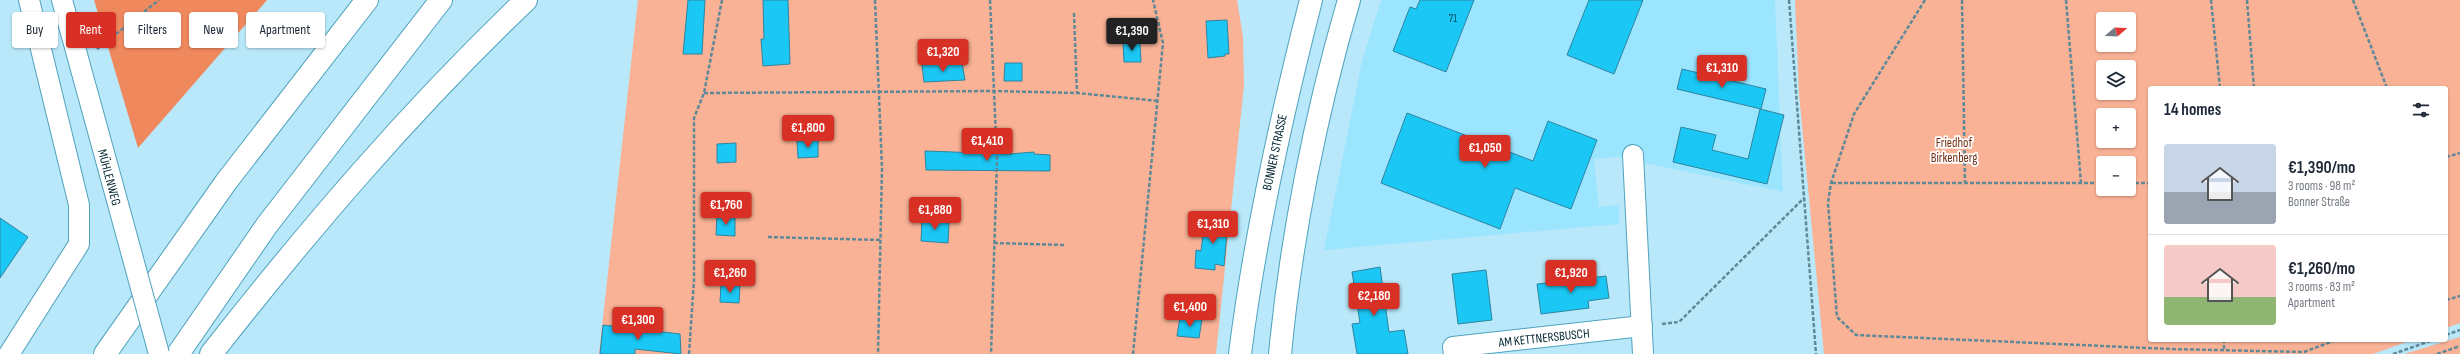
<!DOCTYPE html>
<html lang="en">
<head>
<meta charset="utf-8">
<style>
	body { margin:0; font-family:"Sofia Sans Condensed",sans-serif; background:#f6f6f7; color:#1f2937; height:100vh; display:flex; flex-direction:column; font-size:15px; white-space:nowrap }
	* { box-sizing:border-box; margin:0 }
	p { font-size:13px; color:#747a83 }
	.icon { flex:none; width:22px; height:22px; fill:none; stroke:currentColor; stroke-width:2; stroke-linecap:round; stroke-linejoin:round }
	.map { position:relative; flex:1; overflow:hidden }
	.details { position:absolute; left:2148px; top:86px; width:300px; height:256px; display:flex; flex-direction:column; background:#fff; border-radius:4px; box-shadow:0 1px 3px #0004 }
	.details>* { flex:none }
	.top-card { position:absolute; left:12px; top:12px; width:380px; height:36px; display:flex; gap:8px }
	.needle { width:26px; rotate:71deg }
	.controls { position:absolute; left:2096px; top:12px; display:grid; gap:8px }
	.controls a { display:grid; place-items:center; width:40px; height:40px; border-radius:4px; background:#fff; box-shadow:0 1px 3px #0004; font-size:20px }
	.price { position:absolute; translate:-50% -34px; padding:0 9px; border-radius:4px; background:#d93025; color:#fff; font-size:13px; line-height:26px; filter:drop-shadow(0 1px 2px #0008) }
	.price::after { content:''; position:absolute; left:50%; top:24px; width:12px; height:9px; margin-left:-6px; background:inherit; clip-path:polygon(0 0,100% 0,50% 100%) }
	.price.current { background:#222; color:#fff }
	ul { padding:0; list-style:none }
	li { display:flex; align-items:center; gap:12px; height:100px; padding:0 16px }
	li+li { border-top:1px solid #e0e1e3 }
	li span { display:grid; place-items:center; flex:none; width:112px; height:80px; border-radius:4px; color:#555 }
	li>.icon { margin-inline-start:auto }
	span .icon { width:48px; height:48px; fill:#fffc; stroke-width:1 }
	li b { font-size:17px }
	h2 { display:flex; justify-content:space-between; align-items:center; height:48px; padding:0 16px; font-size:17px }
	.tag { padding:0 14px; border-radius:4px; background:#fff; box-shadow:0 1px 3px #0004; font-size:14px; line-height:36px }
	.tag.current { background:#d93025; color:#fff }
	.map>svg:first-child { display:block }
	.built { fill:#9ce5ff }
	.green { fill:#f9b295; fill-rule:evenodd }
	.forest { fill:#f0885d }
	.building { fill:#1bc8f5; stroke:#2e849f }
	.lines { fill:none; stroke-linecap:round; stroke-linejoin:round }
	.street-casing { stroke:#4fa2bd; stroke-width:22 }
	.highway-casing { stroke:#4fa2bd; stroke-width:24 }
	.path { stroke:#608998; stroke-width:2.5; stroke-dasharray:4 2; stroke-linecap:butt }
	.street { stroke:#fff; stroke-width:20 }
	.highway { stroke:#fff; stroke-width:22 }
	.street-bridge-casing { stroke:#4fa2bd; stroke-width:22; stroke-linecap:butt }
	.street-bridge { stroke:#fff; stroke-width:20 }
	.labels { text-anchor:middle; stroke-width:3.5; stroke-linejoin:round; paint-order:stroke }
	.number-label { font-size:11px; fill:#074d60 }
	.park-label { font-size:13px; fill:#723113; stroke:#fff }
	.street-label { font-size:13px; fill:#00242f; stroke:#fff }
</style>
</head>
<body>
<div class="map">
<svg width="2460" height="354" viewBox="0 0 2460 354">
	<rect width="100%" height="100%" fill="#b9e8fa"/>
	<path class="built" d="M1381,0H1775L1783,192L1616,157L1594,159L1599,207L1619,205V224L1324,250L1362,61Z"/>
	<g class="green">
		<path d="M638,0H1237L1243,37L1244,85L1216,354H599Z"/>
		<path d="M1795,0H2460V323L2446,328V88H2150V340H2412L2373,354H1824L1799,94ZM2103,19H2129V45H2103ZM2103,67H2129V93H2103ZM2103,115H2129V141H2103ZM2103,163H2129V189H2103Z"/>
		<path d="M2460,337V354H2404Z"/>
	</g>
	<path class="forest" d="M94,0H267L138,148Z"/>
	<g class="building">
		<path d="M688,0H705L702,54H683Z"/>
		<path d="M763,0H788L790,64L763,66L761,39H764Z"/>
		<path d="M1420,0H1474L1446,72L1393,51L1410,7L1416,9Z"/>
		<path d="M1589,0H1643L1614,74L1567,55Z"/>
		<path d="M1227,20L1229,54H1225V56L1208,58L1206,21Z"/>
		<path d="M1140,42L1141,62H1124L1123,43Z"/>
		<path d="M962,63L965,80L924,82L922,65Z"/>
		<path d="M1005,63H1022V81H1004Z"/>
		<path d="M1682,69L1766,89L1761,109L1677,89Z"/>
		<path d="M1760,109L1784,115L1767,184L1673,162L1681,127L1716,135L1712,150L1748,159Z"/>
		<path d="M1407,113L1533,161L1548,121L1597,140L1571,209L1515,188L1500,229L1381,183Z"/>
		<path d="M818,140V157L798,158L797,141Z"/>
		<path d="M736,143V162L717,163V144Z"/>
		<path d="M925,151L1010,154L1034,152V154L1050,155V171L926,170Z"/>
		<path d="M717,215L735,216V236L716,235Z"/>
		<path d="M0,218L28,237L0,278Z"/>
		<path d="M922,218H939V222L949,223L948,243L921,241Z"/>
		<path d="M1205,218L1224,220V222H1228L1224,266L1215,264V270L1195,268L1196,250L1201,251Z"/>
		<path d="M1380,267L1389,332L1404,330L1408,354H1357L1352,324L1360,323L1352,272Z"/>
		<path d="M1486,270L1492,320L1458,324L1452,274Z"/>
		<path d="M1606,276L1609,298L1588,301L1589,308L1541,314L1537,284Z"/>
		<path d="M721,284L740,285L739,303L720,302Z"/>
		<path d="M1180,317L1202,319L1199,338L1177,336Z"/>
		<path d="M603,325L680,334L681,354L635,349V354H600Z"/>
	</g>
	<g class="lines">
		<g class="street-casing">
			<g id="street">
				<path d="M62,0L112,182"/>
				<path d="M1633,155L1643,354"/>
				<path d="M9,354L79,244V205L29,0"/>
				<path d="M1454,354L1453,347L1642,326"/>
			</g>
		</g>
		<g class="highway-casing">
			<g id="highway">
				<path d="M105,354L226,182L367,0"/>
				<path d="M178,354L267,225L441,0"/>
				<path d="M211,354C310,228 410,111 526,0"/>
				<path d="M1240,354C1255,234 1281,117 1311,0"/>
				<path d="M1280,354C1291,238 1316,112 1349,0"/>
			</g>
		</g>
		<g class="path">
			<path d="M875,0L882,168L878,354"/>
			<path d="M990,0L997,160L991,354"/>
			<path d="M1789,0L1816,354"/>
			<path d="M1925,0L1854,114L1831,183L1828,203L1837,317L1856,335L2170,349L2304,352L2336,340"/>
			<path d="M1962,0L1965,183"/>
			<path d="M2066,0L2081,183"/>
			<path d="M2211,0L2220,88"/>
			<path d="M2247,0L2254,88"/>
			<path d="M2353,0L2387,88"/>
			<path d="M1074,13L1077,93"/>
			<path d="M97,49L159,0"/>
			<path d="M704,93L994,91L1077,93L1159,101"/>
			<path d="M2446,157L2460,153"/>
			<path d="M1832,183H2103"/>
			<path d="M2129,183H2150"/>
			<path d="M768,237L881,240"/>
			<path d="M994,243L1064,245"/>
			<path d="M2446,300L2460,296"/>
			<path d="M1662,324L1679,322L1804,198"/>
			<path d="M2446,335L2460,330"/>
			<path d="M2224,349V340"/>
			<path d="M689,354L694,280V118L704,93L722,0"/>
			<path d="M1133,354L1163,43L1153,0"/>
			<path d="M2393,354L2433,340"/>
			<path d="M2437,354L2460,346"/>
		</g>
		<use href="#street" class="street"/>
		<use href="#highway" class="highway"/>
		<g class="street-bridge-casing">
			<path id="street-bridge" d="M112,182L159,354"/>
		</g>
		<use href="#street-bridge" class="street-bridge"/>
	</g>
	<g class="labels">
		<g class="number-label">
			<text x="1453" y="22">71</text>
		</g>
		<g class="park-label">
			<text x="1954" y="147">Friedhof<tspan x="1954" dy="15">Birkenberg</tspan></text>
		</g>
		<g class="street-label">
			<text transform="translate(1274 152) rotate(-78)" y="5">BONNER STRASSE</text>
			<text transform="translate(110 177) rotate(75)" y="5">MÜHLENWEG</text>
			<text transform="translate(1544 337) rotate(-6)" y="5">AM KETTNERSBUSCH</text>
		</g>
	</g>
</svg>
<div class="controls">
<a><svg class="needle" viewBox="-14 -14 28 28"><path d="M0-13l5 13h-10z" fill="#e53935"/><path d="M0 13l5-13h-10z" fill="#747a83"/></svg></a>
<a><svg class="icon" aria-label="layers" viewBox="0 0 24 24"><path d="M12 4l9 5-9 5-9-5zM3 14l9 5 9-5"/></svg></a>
<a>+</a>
<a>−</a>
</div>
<b class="price current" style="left:1132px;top:52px">€1,390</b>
<b class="price" style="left:943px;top:73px">€1,320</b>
<b class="price" style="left:1722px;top:89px">€1,310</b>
<b class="price" style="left:808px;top:149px">€1,800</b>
<b class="price" style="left:987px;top:162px">€1,410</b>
<b class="price" style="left:1485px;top:169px">€1,050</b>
<b class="price" style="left:726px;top:226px">€1,760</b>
<b class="price" style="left:935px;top:231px">€1,880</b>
<b class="price" style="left:1213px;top:245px">€1,310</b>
<b class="price" style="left:730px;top:294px">€1,260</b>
<b class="price" style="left:1571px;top:294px">€1,920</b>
<b class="price" style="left:1374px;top:317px">€2,180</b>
<b class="price" style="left:1190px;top:328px">€1,400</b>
<b class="price" style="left:638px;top:341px">€1,300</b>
<div class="top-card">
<a class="tag">Buy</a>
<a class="tag current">Rent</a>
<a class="tag">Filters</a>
<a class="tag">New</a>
<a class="tag">Apartment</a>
</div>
<section class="details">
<h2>14 homes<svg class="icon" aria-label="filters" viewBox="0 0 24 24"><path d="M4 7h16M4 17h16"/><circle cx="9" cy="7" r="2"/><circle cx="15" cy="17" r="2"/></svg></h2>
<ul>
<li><span style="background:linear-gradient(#c9d6e8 60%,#9aa5b1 0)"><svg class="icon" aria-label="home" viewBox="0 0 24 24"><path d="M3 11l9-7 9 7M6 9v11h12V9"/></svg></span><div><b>€1,390/mo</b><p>3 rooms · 98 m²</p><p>Bonner Straße</p></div></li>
<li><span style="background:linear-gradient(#f6c9c9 65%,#8fb573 0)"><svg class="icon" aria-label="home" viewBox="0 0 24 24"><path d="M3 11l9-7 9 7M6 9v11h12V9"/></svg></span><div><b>€1,260/mo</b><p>3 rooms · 83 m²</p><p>Apartment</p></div></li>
</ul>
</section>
</div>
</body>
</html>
